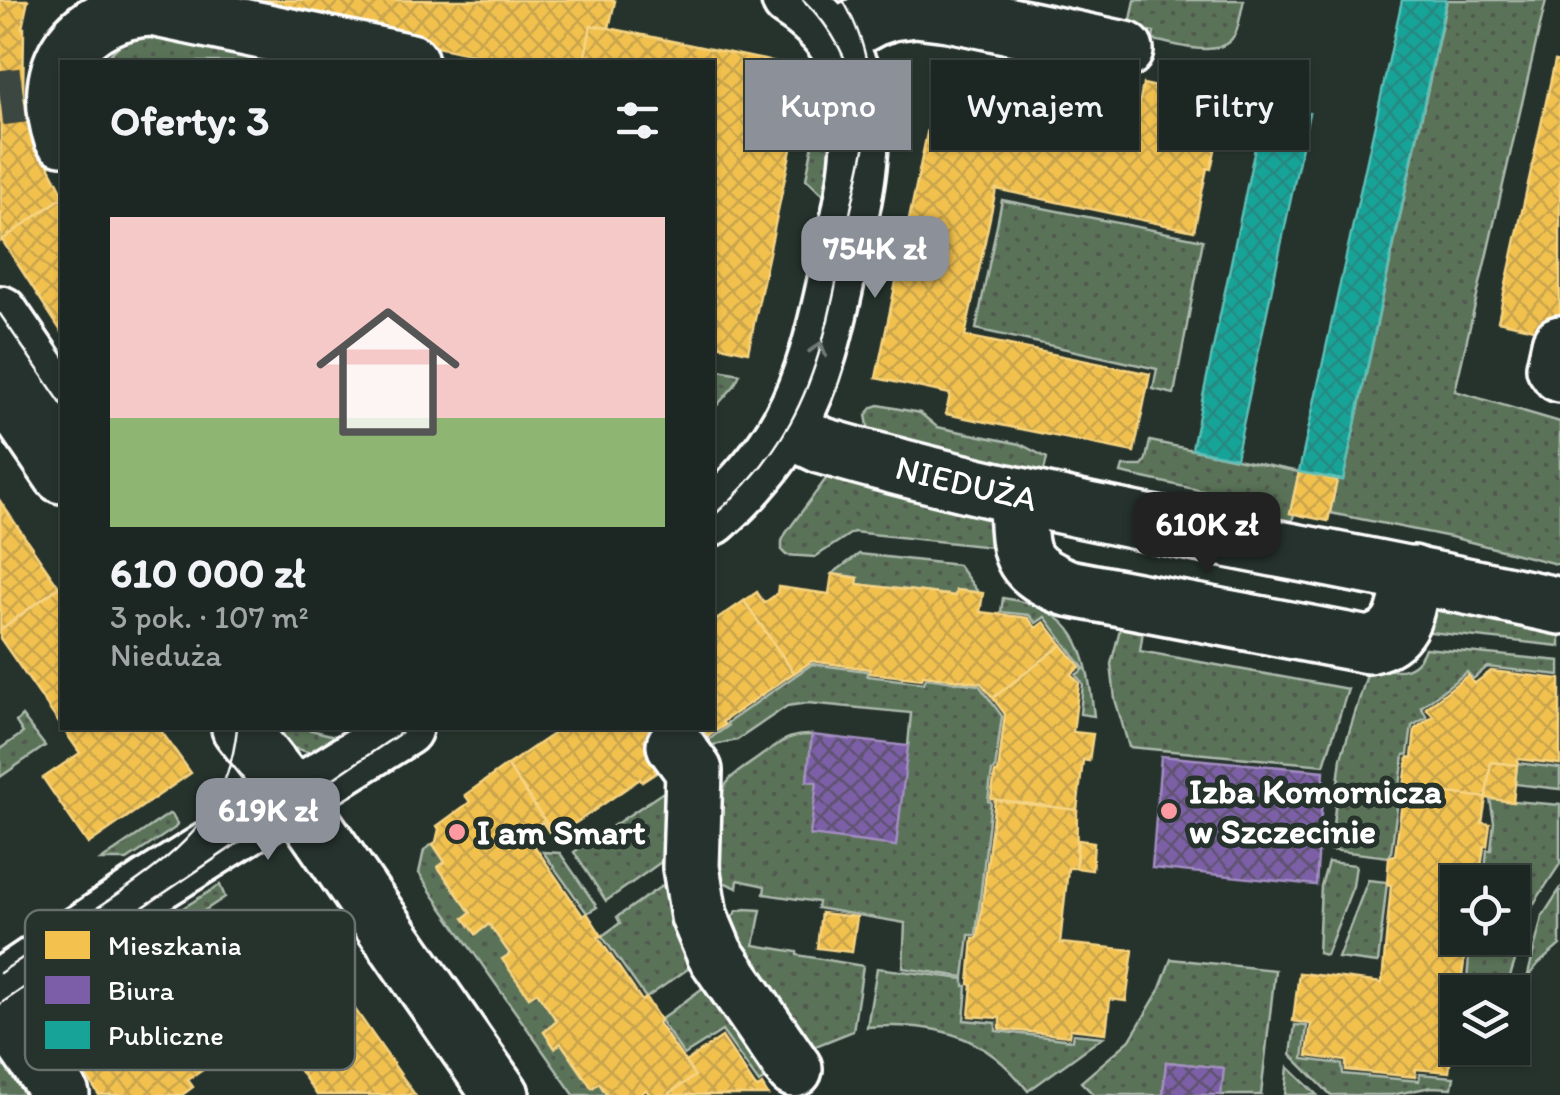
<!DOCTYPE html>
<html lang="pl">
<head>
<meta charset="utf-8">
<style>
	body { margin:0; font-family:Itim,sans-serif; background:#252e2a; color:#f1f3f6; height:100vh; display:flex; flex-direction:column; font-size:38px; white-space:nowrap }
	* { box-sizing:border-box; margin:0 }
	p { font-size:32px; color:#a0a5a5 }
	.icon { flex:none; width:55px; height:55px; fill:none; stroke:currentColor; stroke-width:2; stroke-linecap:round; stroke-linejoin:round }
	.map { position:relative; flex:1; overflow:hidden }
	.sheet { position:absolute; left:60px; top:60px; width:655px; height:670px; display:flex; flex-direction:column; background:#1c2622; border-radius:0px; box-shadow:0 2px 8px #0004,0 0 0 2px #3a4340 }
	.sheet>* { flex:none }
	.guide { position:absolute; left:745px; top:60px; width:665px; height:90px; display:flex; gap:20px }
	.tools { position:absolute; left:1440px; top:865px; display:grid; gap:20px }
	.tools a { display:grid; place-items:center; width:90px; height:90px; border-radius:0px; background:#1c2622; box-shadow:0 2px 8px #0004,0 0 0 2px #3a4340; font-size:50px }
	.price { position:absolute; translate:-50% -85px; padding:0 22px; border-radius:20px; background:#8c9099; color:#fff; font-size:32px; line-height:65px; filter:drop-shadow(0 2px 5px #0008) }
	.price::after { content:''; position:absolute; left:50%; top:60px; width:30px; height:22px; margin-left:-15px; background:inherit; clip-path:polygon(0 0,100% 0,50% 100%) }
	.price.active { background:#222; color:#fff }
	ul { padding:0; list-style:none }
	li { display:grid; align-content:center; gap:20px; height:530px; padding:0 50px }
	li span { display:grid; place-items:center; height:310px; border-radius:0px; color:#555 }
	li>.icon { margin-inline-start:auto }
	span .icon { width:180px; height:180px; fill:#fffc; stroke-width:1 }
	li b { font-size:42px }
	h2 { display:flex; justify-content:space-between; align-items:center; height:120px; padding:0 50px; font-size:42px }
	.pill { padding:0 35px; border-radius:0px; background:#1c2622; box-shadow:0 2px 8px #0004,0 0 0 2px #3a4340; font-size:35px; line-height:90px }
	.pill.active { background:#8c9099; color:#fff }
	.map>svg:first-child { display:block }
	.grass { fill:url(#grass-dots); stroke:#acb9ac; stroke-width:2.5 }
	.homes { fill:url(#homes-cross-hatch); stroke:#f6d483; stroke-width:2.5 }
	.offices { fill:url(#offices-cross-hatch); stroke:#a38ec1; stroke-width:2.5 }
	.public { fill:url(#public-cross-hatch); stroke:#5dbfb7; stroke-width:2.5 }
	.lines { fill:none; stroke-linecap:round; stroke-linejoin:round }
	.minor-tunnel { stroke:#3c4742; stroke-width:55; stroke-dasharray:55 28; stroke-linecap:butt }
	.minor-casing { stroke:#fff; stroke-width:62 }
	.minor { stroke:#26332d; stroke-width:55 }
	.tram { stroke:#fff; stroke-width:2.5 }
	.oneway { stroke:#727a76 }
	.poi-dot { fill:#ff9aa2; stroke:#26332d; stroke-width:4 }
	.labels { text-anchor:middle; stroke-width:10; stroke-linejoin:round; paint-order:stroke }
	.street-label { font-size:35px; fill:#fff; stroke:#26332d }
	.poi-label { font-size:35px; font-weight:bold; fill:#fff; stroke:#26332d; text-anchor:start }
	.key { fill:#26332d; stroke:#67706c; stroke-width:2.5 }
	.key-label { font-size:28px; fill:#fff }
</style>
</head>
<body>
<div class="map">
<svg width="1560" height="1095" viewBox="0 0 1560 1095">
	<defs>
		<pattern id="grass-dots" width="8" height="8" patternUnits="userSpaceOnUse" patternTransform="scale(2.5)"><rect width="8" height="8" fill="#5a7358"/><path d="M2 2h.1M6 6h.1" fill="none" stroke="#515a50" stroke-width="1.8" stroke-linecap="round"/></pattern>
		<pattern id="homes-cross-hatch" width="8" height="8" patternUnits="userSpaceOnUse" patternTransform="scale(2.5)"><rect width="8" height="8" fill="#f2c14e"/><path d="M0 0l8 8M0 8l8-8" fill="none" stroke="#c8a44e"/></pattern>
		<pattern id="offices-cross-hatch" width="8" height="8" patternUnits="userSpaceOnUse" patternTransform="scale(2.5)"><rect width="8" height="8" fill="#7b5ea7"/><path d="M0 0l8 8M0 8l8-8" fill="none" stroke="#5f5370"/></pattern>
		<pattern id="public-cross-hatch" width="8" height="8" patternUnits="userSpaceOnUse" patternTransform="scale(2.5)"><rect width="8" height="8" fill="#17a398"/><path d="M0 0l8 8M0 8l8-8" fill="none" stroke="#278981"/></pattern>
	</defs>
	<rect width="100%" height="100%" fill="#26332d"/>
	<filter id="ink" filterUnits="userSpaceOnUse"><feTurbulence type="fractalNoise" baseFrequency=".01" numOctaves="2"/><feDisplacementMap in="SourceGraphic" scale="20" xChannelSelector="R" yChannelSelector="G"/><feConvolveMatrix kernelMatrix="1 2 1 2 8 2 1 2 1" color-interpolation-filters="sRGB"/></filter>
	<g filter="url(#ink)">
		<g class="grass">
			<path d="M1135,0H1244C1241,10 1240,22 1236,32C1223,62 1177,44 1153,40L1154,32L1132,28L1130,25Z"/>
			<path d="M1447,0H1546L1455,391L1560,422V565L1451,537L1330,513L1337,480H1343Z"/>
			<path d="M144,29L254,46L251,62H104C115,48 127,36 144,29Z"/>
			<path d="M825,83L839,85L828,199L806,179Z"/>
			<path d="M1002,200L1203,240L1174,394L1153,389L1157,369L976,329Z"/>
			<path d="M713,369L740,374L734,386L713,410Z"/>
			<path d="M879,405L920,413L937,427L1020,444L1047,458L1042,479L869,431L866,415L873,407Z"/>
			<path d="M1150,441L1299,472L1290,513L1294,514L1291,526L1232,513L1240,499L1121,473L1123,466H1142L1146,459Z"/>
			<path d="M834,468L991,517L1010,549L853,532L815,557L786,555L782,551V541L786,533Z"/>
			<path d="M859,554L958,565L978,592L957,590L955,596L857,584V577L832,574Z"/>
			<path d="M1003,598C1078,609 1086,648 1094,716L1080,714L1083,684L1076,675L1084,669L1045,617L1036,623L1029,615L1001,612Z"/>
			<path d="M1432,600L1560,632V646L1420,631Z"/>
			<path d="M1145,617L1140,651L1348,689L1324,765L1129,747L1115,699L1111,664L1120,629L1136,619Z"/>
			<path d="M1425,648L1560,661V675L1487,667L1473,679L1467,672L1421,707L1427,717L1412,726L1408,754L1404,755L1391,853L1389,857L1330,850L1341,758L1370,665C1393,672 1415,676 1425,648Z"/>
			<path d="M812,664L867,671V676L924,683L926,678L979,685L1002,716L995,770L992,771L988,801L991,802L976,935H969L964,977L903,968L905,923L817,908L818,902L764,894L765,886L738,880L737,888L723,882L717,873C717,844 709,803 730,779C739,770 752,763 762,755C782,742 788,734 812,735L807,781L817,782L811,835L908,746L911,713L808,703L787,706L737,740L695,749L688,740L701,732L708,740L728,726L727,723Z"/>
			<path d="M22,716L45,746L0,777V749L23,733L16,722Z"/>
			<path d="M268,728H303L343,738L315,754L282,745Z"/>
			<path d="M1517,763L1560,768V789L1515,784Z"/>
			<path d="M662,793L679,794L678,850L606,901L574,852Z"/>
			<path d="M1490,799L1560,805V864L1533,905L1505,992H1466L1470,945L1479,947L1480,938H1512V882H1484L1487,850H1491L1494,822Z"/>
			<path d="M169,814L172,815L177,824L175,828L127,860H101Z"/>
			<path d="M433,844L445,862L438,867L471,913L465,918L476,934L489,924L510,954L503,959L529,997L537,992L557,1021L544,1032L554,1047L561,1043L592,1088L599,1083L607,1095H574L433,895L419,873L424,850Z"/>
			<path d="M543,852L560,853L597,907L587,913Z"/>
			<path d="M1328,862L1356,865L1353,886L1326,955L1318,953L1321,886Z"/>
			<path d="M679,874L698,962L646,998L602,936L620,923L617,917Z"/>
			<path d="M1368,880L1387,882L1378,963L1338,958Z"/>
			<path d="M220,885L225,897L166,936L163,934L164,923L167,918Z"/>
			<path d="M1560,889V945L1537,965L1527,979L1542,917Z"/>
			<path d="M745,909L761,910L754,945L797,952V955L863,966L853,1031L801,1052L728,922L737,911Z"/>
			<path d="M1171,959L1275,970L1261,1095H1221L1223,1068L1166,1062L1163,1095H1094L1081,1082L1130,1040L1159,991Z"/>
			<path d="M877,968L964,979V986H967L964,1020L996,1023V1031L1072,1040L1073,1034L1103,1037L1028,1091C985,1034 935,1022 867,1027Z"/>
			<path d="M712,981L775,1072L759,1083L722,1031L684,1055L660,1020Z"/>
			<path d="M1295,1025L1307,1026L1303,1059L1342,1064L1343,1074L1419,1081L1420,1074L1454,1077L1452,1088L1431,1087L1392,1095H1331L1291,1055Z"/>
			<path d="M10,1062L40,1095H0V1069Z"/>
			<path d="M1288,1067L1317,1095H1285Z"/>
		</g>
		<g class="homes">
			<path d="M0,0H28L22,28H24L23,99L26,101L35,133L49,166L62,191V198L1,241Z"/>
			<path d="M214,0H610L615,1L609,28L591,26L584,62H524L504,58L503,61Z"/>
			<path d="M591,26L609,28L808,69L748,352L712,344V62H584Z"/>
			<path d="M1555,61L1560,62V335L1498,321Z"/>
			<path d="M1143,84L1222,101L1214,135L1218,136L1211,169L1207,168L1194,231L996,189L965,336L1150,374L1134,452L946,414L950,394L876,378L935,95L1133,137Z"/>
			<path d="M62,198V330L61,331L2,240Z"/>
			<path d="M1299,472L1337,480L1328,521L1290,513Z"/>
			<path d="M0,501L59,587L0,630Z"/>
			<path d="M832,574L858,578L857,584L955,596L956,590L983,593L980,612L1028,618L1036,628L1044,622L1062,645L993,698L981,683L923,675L922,679L869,673L870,669L812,661L794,673L744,601L757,592L764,603L777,594L778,587L829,594Z"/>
			<path d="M61,586L62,728H159L191,773L88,844L43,778L80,753L0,638V630Z"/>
			<path d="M744,601L794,673L722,722L725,725L708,736L702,728H712V623Z"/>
			<path d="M1062,645L1080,667L1071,674L1079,683L1073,732L1093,734L1089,761L1083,760L1077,810L991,799L995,773H998L1005,714L993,698Z"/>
			<path d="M1491,671L1560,679V764L1518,759L1517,765L1491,762L1486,798L1404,787L1408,757L1412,758L1415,729L1433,716L1426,708L1468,675L1474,684Z"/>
			<path d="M557,728H699L651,761L659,771L642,782L640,779L571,826L566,820L551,830L507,765L559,730Z"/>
			<path d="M1491,762L1517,765L1513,802L1486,798Z"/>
			<path d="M507,765L551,830L549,832L542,822L526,834L583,916L587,913L602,936L598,937L642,1001L646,998L660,1020L658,1023L695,1076L667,1095H650L646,1090L639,1095H607L599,1083L592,1088L561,1043L555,1048L544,1032L557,1021L537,992L529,997L502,959L510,954L489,924L476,934L464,918L471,913L438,867L445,862L433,844L436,842L439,829L437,826L470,802L465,795Z"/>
			<path d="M1404,787L1486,798L1482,823L1490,824L1487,846H1484L1479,882H1458V938H1475V940L1467,939L1460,992H1458V1040H1453L1449,1072L1416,1069L1415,1077L1346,1070V1061L1307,1056L1311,1024L1293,1021L1299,973L1382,983L1391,885L1387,884L1389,857L1395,855Z"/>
			<path d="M995,800L1077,810L1076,868H1068L1060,943L1133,950L1126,1001L1110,999L1106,1033L1070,1029L1069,1036L1000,1029V1018L969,1016L972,985L969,984L973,938H978Z"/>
			<path d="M1078,840L1094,842L1092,870L1076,868Z"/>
			<path d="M821,913L857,917L852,952L817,948Z"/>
			<path d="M289,915L415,1095H317L268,1025L188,1080L193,1087L182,1095H99L56,1030L122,985L143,1017Z"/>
			<path d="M722,1037L755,1086L758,1088L762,1085L768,1095H667L695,1076L685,1062Z"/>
		</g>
		<g class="offices">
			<path d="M812,735L908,746L896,846L810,835L817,782L807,781Z"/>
			<path d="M1161,756L1324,771L1316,885L1152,868Z"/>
			<path d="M1166,1062L1224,1068L1221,1095H1163Z"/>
		</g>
		<g class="public">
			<path d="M1402,0H1446L1343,480L1299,472Z"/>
			<path d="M1264,105L1309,113L1236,458L1192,449Z"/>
		</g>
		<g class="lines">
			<path class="minor-tunnel" d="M0,98L23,95"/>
			<g class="minor-casing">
				<g id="minor">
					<path d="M835,38L873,18L891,12L916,9L949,13L1125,50"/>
					<path d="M62,137C39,67 79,11 152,8L410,62"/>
					<path d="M0,314L62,405"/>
					<path d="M1560,344L1555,367L1560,374"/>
					<path d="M0,384L62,475"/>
					<path id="s1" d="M787,429L823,446L844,452C1079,518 1322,553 1560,606"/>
					<path d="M1016,496C1021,551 1012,566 1068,588L1368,645C1407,637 1406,606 1413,574"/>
					<path d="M712,517C743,490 770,459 790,423C817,374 828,317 840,263C860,167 890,63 790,0"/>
					<path d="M240,728L298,802L501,1095"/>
					<path d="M675,745L694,771L691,867L699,916L715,954L794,1069"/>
					<path d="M0,988L150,887L404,728"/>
					<path d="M0,1007L61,1095"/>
				</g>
			</g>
			<use href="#minor" class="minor"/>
			<g class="tram">
				<path d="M803,0C835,30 852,66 860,109"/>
				<path d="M0,314L62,405"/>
				<path d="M712,517C743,490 770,459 790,423C826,358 836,280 851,209C860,167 873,123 869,80C867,51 857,25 843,0"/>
				<path d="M0,973C34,950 68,927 103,904C173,857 228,818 237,728"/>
				<path d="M0,1004L408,728"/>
			</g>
		</g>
		<defs><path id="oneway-chevron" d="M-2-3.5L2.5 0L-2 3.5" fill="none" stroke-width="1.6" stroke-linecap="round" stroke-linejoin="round" transform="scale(2.5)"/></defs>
		<use class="oneway" href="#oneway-chevron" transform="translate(819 349) rotate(-74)"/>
	</g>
	<g class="poi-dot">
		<circle cx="1169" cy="811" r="10"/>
		<circle cx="457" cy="832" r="10"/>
	</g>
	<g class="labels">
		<g class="street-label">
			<text dy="12" stroke="none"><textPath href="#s1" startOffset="188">NIEDUŻA</textPath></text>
		</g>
		<g class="poi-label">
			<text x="1189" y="803">Izba Komornicza<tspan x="1189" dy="40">w Szczecinie</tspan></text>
			<text x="477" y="844">I am Smart</text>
		</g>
	</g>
	<rect x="25" y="910" width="330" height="160" rx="15" class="key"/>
	<rect x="45" y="931" width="45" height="28" fill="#f2c14e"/>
	<rect x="45" y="976" width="45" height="28" fill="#7b5ea7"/>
	<rect x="45" y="1021" width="45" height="28" fill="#17a398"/>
	<g class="key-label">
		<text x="108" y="955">Mieszkania</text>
		<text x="108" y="1000">Biura</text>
		<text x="108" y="1045">Publiczne</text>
	</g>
</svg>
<div class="tools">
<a><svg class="icon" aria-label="locate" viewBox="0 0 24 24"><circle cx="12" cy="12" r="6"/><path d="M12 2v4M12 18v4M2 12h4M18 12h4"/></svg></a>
<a><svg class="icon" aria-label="layers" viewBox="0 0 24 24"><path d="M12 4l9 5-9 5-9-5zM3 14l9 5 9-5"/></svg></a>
</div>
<b class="price" style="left:875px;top:301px">754K zł</b>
<b class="price active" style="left:1207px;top:577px">610K zł</b>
<b class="price" style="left:268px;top:863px">619K zł</b>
<div class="guide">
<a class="pill active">Kupno</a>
<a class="pill">Wynajem</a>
<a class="pill">Filtry</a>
</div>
<section class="sheet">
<h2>Oferty: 3<svg class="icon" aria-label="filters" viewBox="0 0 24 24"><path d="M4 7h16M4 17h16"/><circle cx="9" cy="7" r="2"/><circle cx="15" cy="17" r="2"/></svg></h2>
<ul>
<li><span style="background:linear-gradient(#f6c9c9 65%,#8fb573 0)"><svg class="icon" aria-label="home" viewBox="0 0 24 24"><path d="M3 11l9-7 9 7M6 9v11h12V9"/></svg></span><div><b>610 000 zł</b><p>3 pok. · 107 m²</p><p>Nieduża</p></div></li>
</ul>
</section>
</div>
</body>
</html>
